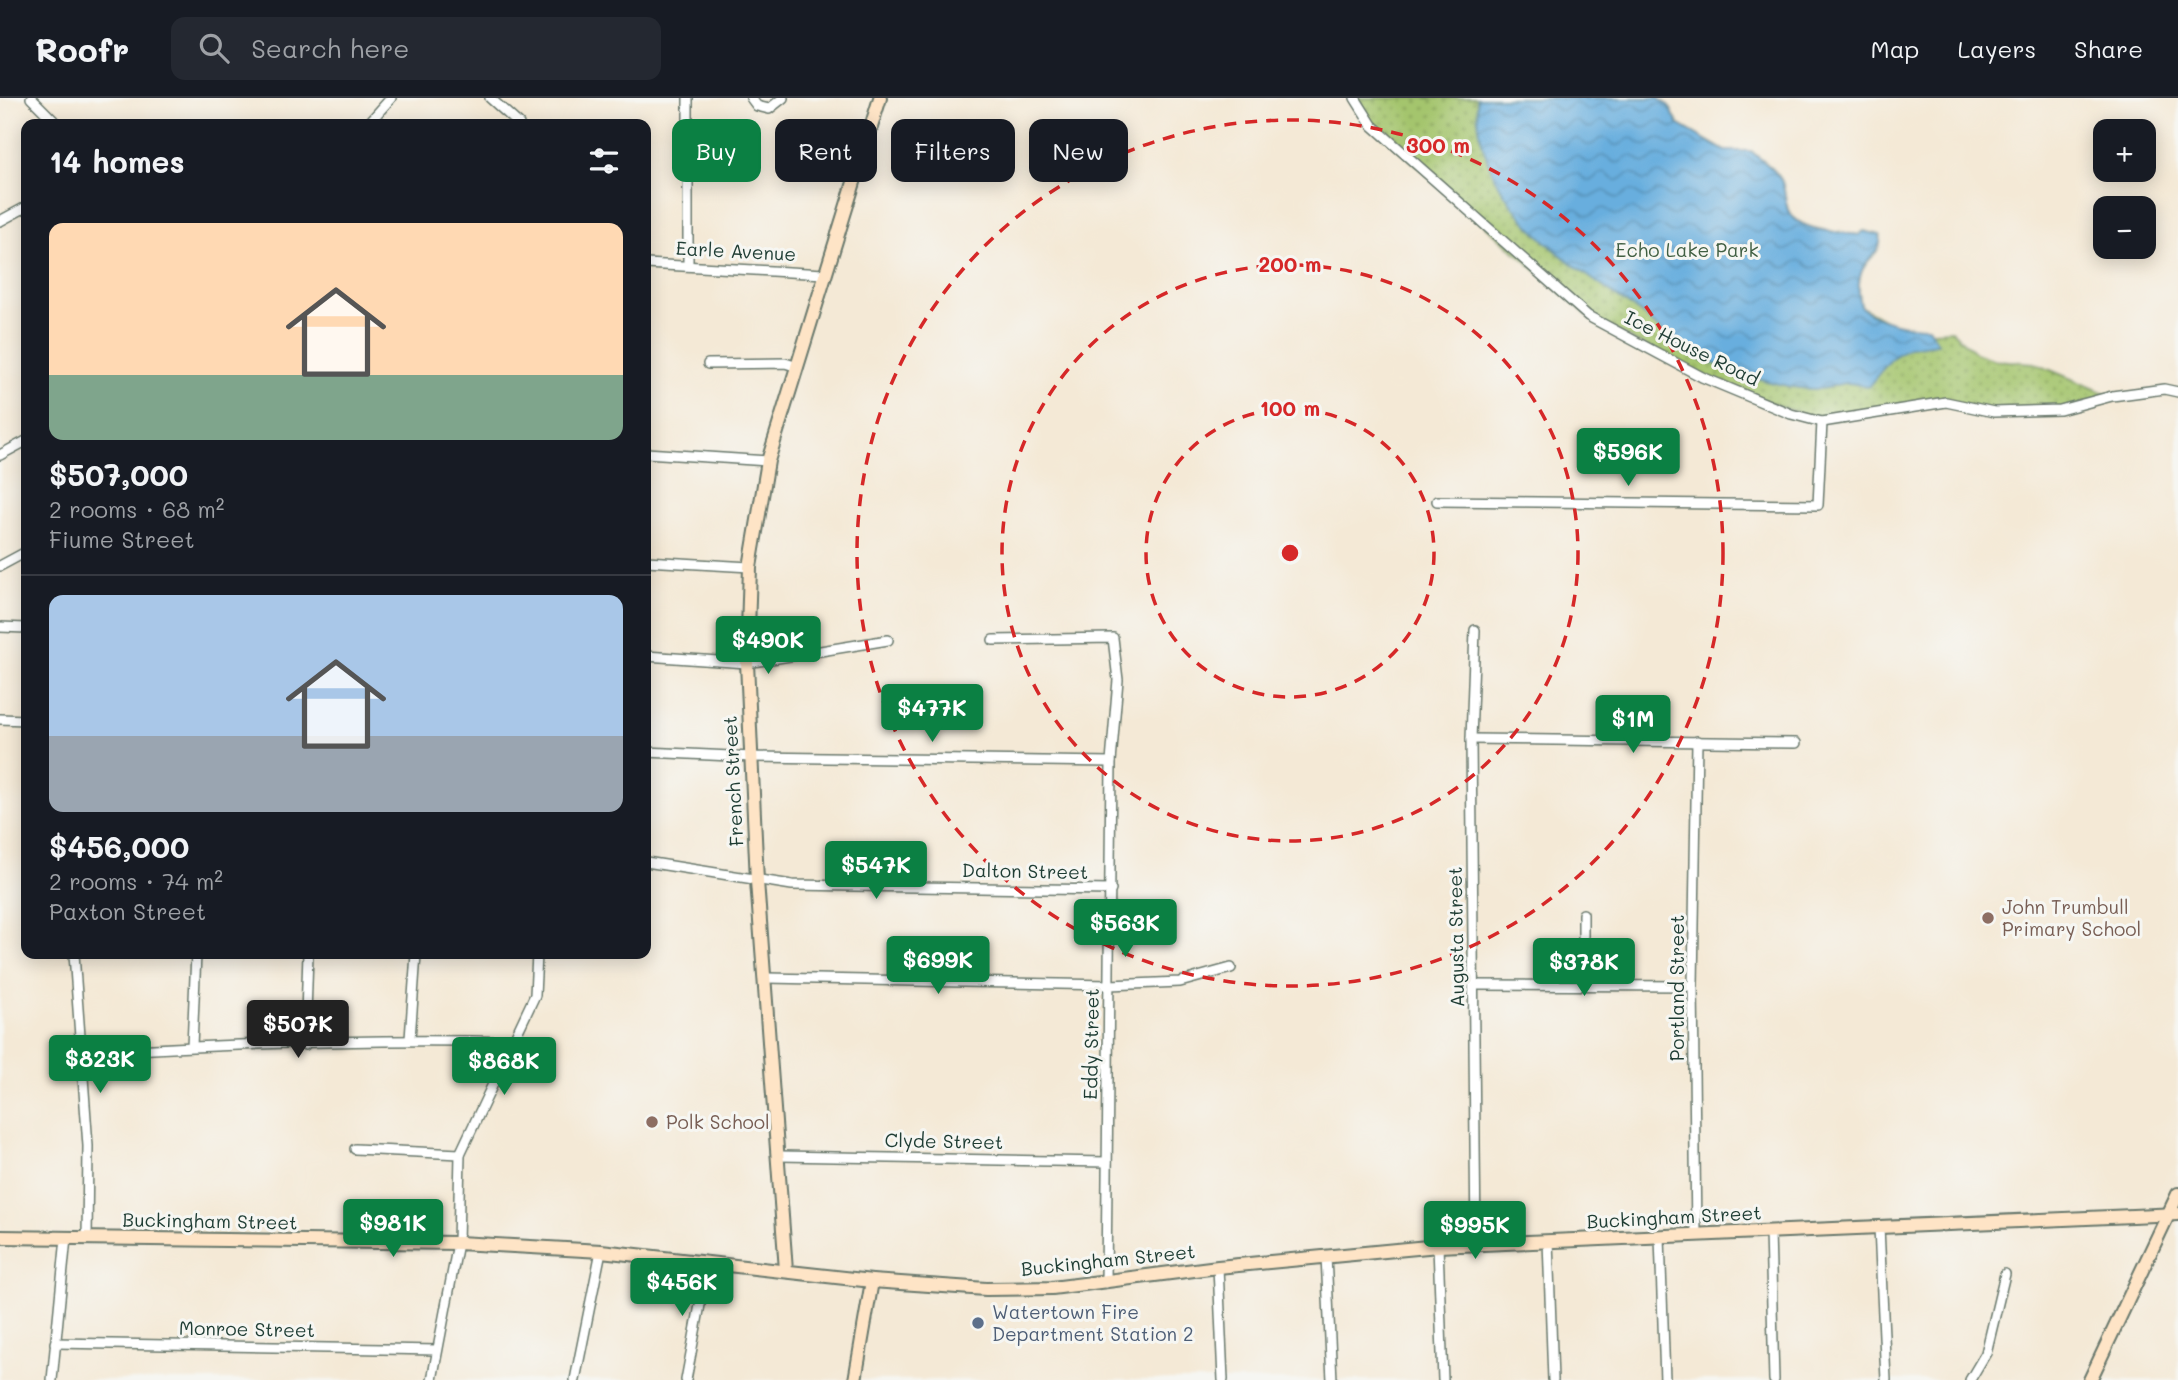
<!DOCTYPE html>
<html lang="en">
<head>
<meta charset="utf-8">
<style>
	body { margin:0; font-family:Mali,sans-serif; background:#242831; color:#f1f3f6; height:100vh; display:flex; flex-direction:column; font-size:26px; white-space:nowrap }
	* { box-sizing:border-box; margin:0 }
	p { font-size:23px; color:#9ea1a6 }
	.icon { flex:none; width:38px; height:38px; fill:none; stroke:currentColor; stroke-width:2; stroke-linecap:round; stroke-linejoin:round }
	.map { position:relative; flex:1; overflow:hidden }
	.side { position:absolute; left:21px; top:21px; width:630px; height:840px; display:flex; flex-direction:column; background:#171b24; border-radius:14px; box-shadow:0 4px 18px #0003 }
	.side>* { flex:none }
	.guide { position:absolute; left:672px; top:21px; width:665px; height:63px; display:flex; gap:14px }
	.tools { position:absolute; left:2093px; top:21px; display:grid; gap:14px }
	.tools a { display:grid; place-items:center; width:63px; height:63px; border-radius:14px; background:#171b24; box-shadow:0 4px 18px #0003; font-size:35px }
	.price { position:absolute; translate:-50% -60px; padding:0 16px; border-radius:7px; background:#0b8043; color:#fff; font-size:23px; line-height:46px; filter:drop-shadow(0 2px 4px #0008) }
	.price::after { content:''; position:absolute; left:50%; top:42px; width:21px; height:16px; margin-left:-10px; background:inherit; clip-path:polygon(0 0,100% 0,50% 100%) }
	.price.current { background:#222; color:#fff }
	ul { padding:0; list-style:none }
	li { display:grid; align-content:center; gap:14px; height:371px; padding:0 28px }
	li+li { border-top:2px solid #363941 }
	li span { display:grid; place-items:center; height:217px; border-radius:14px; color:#555 }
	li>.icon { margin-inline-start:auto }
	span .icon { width:126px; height:126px; fill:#fffc; stroke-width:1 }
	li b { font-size:30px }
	h2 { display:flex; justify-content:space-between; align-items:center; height:84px; padding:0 28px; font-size:30px }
	.pill { padding:0 24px; border-radius:14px; background:#171b24; box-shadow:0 4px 18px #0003; font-size:24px; line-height:63px }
	.pill.current { background:#0b8043; color:#fff }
	header { display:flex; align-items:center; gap:42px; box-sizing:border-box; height:98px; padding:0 35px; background:#171b24; border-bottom:2px solid #363941 }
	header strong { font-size:33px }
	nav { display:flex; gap:38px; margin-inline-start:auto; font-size:24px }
	.search { width:490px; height:63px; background:#242831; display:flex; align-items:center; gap:18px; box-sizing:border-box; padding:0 24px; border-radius:14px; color:#9ea1a6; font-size:26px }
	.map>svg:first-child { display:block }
	.green { fill:url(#green-dots); stroke:#628150; stroke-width:2 }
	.water { fill:url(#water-waves); stroke:#447689; stroke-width:2 }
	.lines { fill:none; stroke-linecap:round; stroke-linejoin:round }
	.street-casing { stroke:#6a796d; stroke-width:12 }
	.secondary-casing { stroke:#6a796d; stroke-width:16 }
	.street { stroke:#fff; stroke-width:9 }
	.secondary { stroke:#fee4c6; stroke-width:12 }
	.ring { fill:none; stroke:#d62828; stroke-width:3.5; stroke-dasharray:12 9 }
	.education-dot { fill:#8d6e63; stroke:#f6f6f2; stroke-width:2.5 }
	.service-dot { fill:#5c6f8a; stroke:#f6f6f2; stroke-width:2.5 }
	.labels { text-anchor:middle; stroke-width:6; stroke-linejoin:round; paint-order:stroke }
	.park-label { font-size:19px; fill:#405f42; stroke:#f6f6f2 }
	.street-label { font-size:19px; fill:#1f3d34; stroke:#f6f6f2 }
	.education-label { font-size:19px; fill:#785e54; stroke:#f6f6f2; text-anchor:start }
	.service-label { font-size:19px; fill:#4e5e75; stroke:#f6f6f2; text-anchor:start }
	.centre { fill:#d62828; stroke:#f6f6f2; stroke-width:3.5 }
	.ring-label { font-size:21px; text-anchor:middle; font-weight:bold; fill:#d62828; stroke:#f6f6f2; stroke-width:6; stroke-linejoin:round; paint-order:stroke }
</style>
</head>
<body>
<header>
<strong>Roofr</strong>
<div class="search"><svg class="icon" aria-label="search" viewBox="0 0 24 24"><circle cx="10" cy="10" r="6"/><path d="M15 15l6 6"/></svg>Search here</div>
<nav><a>Map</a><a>Layers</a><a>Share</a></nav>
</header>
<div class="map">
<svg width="2178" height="1282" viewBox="0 0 2178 1282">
	<defs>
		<pattern id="green-dots" width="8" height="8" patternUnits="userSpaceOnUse" patternTransform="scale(1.75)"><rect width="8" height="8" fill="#a4c56d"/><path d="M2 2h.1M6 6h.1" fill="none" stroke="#85a15a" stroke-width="1.8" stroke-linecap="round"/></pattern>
		<pattern id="water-waves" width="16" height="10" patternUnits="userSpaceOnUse" patternTransform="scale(1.75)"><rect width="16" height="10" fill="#68aede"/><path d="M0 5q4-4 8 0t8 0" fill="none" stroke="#558fb5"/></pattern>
	</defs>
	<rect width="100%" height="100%" fill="#f6f6f2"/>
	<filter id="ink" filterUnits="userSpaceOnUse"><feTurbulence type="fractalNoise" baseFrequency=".0143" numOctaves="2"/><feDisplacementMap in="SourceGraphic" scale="14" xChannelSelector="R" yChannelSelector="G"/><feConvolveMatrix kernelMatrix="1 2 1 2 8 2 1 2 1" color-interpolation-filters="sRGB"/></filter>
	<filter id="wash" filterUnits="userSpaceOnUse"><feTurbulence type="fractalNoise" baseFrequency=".00686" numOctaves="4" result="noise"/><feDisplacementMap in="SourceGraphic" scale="28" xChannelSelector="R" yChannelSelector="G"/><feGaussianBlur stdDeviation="1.57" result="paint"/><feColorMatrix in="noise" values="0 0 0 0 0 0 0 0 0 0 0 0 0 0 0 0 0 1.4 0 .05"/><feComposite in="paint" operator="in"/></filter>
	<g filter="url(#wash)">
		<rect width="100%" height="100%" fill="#f4e9d6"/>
		<path class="green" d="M1355,0H1658L1669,8L1678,26L1725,53H1751C1761,62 1777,72 1782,84C1785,93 1785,103 1788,112C1798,134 1839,134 1859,137L1864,133L1880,137C1883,156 1866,159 1861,175C1857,186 1859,198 1861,209L1916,239L1932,233L1951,232L1975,255L1995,262L2034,265L2112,298L2060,312L1994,314L1946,304L1822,324L1702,279L1588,218L1372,27Z"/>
		<path class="water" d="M1477,0H1658L1669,8L1678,26L1725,53H1751C1761,62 1777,72 1782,84C1785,93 1785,103 1788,112C1798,134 1839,134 1859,137L1864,133L1880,137C1883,156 1866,159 1861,175C1857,186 1859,198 1861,209C1877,223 1907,229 1928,229L1938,245L1909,249L1892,260L1868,289C1861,288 1854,285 1847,285C1838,285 1827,292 1816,291C1779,291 1743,274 1708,264C1682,257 1661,230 1639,214C1562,160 1475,106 1477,0Z"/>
	</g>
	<g filter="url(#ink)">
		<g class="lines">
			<g class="street-casing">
				<g id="street">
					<path d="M31,0L57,26"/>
					<path d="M490,0L519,26"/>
					<path d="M688,0V167"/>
					<path d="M751,0L757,8L769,11L783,0"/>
					<path d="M1355,0L1372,27L1588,218L1702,279L1791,316L1822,324L1946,304L1994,314L2060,312L2112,298L2164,291L2178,294"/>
					<path d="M368,26L391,0"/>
					<path d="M0,123L26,109"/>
					<path d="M646,166L824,176"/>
					<path d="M708,266L785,265L798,269"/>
					<path d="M646,355L768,363"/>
					<path d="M0,357L26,343"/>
					<path d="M1437,403L1818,407L1822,324"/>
					<path d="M646,463L750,469"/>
					<path d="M0,468L26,454"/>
					<path d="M0,529L26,530"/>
					<path d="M1475,532L1471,641L1476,1146"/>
					<path d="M993,542L1113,540L1118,582L1111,664L1106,1185"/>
					<path d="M646,558L747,565L888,542"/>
					<path d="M0,621L26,622"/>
					<path d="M1471,641L1796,645"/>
					<path d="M646,654L752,659L1111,664"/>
					<path d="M646,764L792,787L1111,792"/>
					<path d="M1583,816V885"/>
					<path d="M74,856L88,1048L87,1141"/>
					<path d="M767,880L1109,887L1180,884L1231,870"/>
					<path d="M1474,887L1693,888"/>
					<path d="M410,941L416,856"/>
					<path d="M305,947L308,856"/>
					<path d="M192,948L196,856"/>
					<path d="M83,955C226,946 370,940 514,944"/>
					<path d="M355,1051L460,1056"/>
					<path d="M780,1058L1107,1064"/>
					<path d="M1879,1129L1886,1282"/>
					<path d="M1770,1134L1774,1282"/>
					<path d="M1696,1137L1693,888L1697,643"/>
					<path d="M1660,1139L1665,1282"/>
					<path d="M1548,1143L1553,1282"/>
					<path d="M1438,1148L1443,1282"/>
					<path d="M1326,1158L1332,1282"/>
					<path d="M1218,1169L1223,1282"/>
					<path d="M55,1245L437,1252"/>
					<path d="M52,1282L66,1140"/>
					<path d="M432,1282L458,1145L460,1056L535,897L537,856"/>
					<path d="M575,1282L601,1153"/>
					<path d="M686,1282L708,1164"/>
					<path d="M1970,1282L1986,1255L2005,1176"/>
				</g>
			</g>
			<g class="secondary-casing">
				<g id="secondary">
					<path d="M0,1139L458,1145L601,1153L872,1183L986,1191L1052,1190L1218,1169L1438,1148L2178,1116"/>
					<path d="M786,1172L757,783L747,565L750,469L768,363L880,0"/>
					<path d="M855,1282L872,1183"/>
					<path d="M2090,1282L2178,1096"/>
				</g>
			</g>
			<use href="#street" class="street"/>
			<use href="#secondary" class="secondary"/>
		</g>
	</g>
	<g class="ring">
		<circle cx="1290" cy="455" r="144"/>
		<circle cx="1290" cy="455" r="288"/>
		<circle cx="1290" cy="455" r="433"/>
	</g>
	<g class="education-dot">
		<circle cx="1988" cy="820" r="7"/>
		<circle cx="652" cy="1024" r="7"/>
	</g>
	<circle class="service-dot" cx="978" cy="1225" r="7"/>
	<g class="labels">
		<g class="park-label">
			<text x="1687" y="159">Echo Lake Park</text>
		</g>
		<g class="street-label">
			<text transform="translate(736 153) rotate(3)" y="7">Earle Avenue</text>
			<text transform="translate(1692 250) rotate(26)" y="7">Ice House Road</text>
			<text transform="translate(733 683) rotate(-93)" y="7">French Street</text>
			<text transform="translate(1025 773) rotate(1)" y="7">Dalton Street</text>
			<text transform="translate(1456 839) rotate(-91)" y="7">Augusta Street</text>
			<text transform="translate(1677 890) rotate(-90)" y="7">Portland Street</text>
			<text transform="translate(1091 946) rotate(-89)" y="7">Eddy Street</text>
			<text transform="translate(944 1043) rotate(1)" y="7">Clyde Street</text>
			<text transform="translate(1674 1119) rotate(-3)" y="7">Buckingham Street</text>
			<text transform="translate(210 1123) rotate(1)" y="7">Buckingham Street</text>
			<text transform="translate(1108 1162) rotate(-6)" y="7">Buckingham Street</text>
			<text transform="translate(247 1231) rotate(1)" y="7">Monroe Street</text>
		</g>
		<g class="education-label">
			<text x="2002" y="816">John Trumbull<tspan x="2002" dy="22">Primary School</tspan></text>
			<text x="666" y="1031">Polk School</text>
		</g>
		<g class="service-label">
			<text x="992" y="1221">Watertown Fire<tspan x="992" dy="22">Department Station 2</tspan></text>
		</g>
	</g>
	<circle cx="1290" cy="455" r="10" class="centre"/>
	<g class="ring-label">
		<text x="1438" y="55">300 m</text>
		<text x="1290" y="174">200 m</text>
		<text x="1290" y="318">100 m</text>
	</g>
</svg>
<div class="tools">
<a>+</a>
<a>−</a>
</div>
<b class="price" style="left:1628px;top:390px">$596K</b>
<b class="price" style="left:768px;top:578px">$490K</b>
<b class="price" style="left:932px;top:646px">$477K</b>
<b class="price" style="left:1633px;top:657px">$1M</b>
<b class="price" style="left:876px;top:803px">$547K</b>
<b class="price" style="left:1125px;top:861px">$563K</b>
<b class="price" style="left:938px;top:898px">$699K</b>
<b class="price" style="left:1584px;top:900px">$378K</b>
<b class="price current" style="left:298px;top:962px">$507K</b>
<b class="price" style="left:100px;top:997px">$823K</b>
<b class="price" style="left:504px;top:999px">$868K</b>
<b class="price" style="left:393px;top:1161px">$981K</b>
<b class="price" style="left:1475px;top:1163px">$995K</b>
<b class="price" style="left:682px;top:1220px">$456K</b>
<div class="guide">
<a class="pill current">Buy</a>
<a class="pill">Rent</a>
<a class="pill">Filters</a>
<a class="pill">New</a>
</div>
<section class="side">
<h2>14 homes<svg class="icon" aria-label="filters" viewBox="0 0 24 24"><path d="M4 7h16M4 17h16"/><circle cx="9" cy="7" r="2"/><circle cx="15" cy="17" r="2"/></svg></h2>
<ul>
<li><span style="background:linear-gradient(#ffd9b3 70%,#7fa58c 0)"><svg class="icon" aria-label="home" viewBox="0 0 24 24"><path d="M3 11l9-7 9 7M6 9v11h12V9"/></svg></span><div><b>$507,000</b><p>2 rooms · 68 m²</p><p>Fiume Street</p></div></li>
<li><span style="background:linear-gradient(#a9c7e8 65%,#9aa5b1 0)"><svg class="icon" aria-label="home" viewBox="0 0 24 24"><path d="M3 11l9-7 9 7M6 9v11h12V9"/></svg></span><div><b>$456,000</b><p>2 rooms · 74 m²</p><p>Paxton Street</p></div></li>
</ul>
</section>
</div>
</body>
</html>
